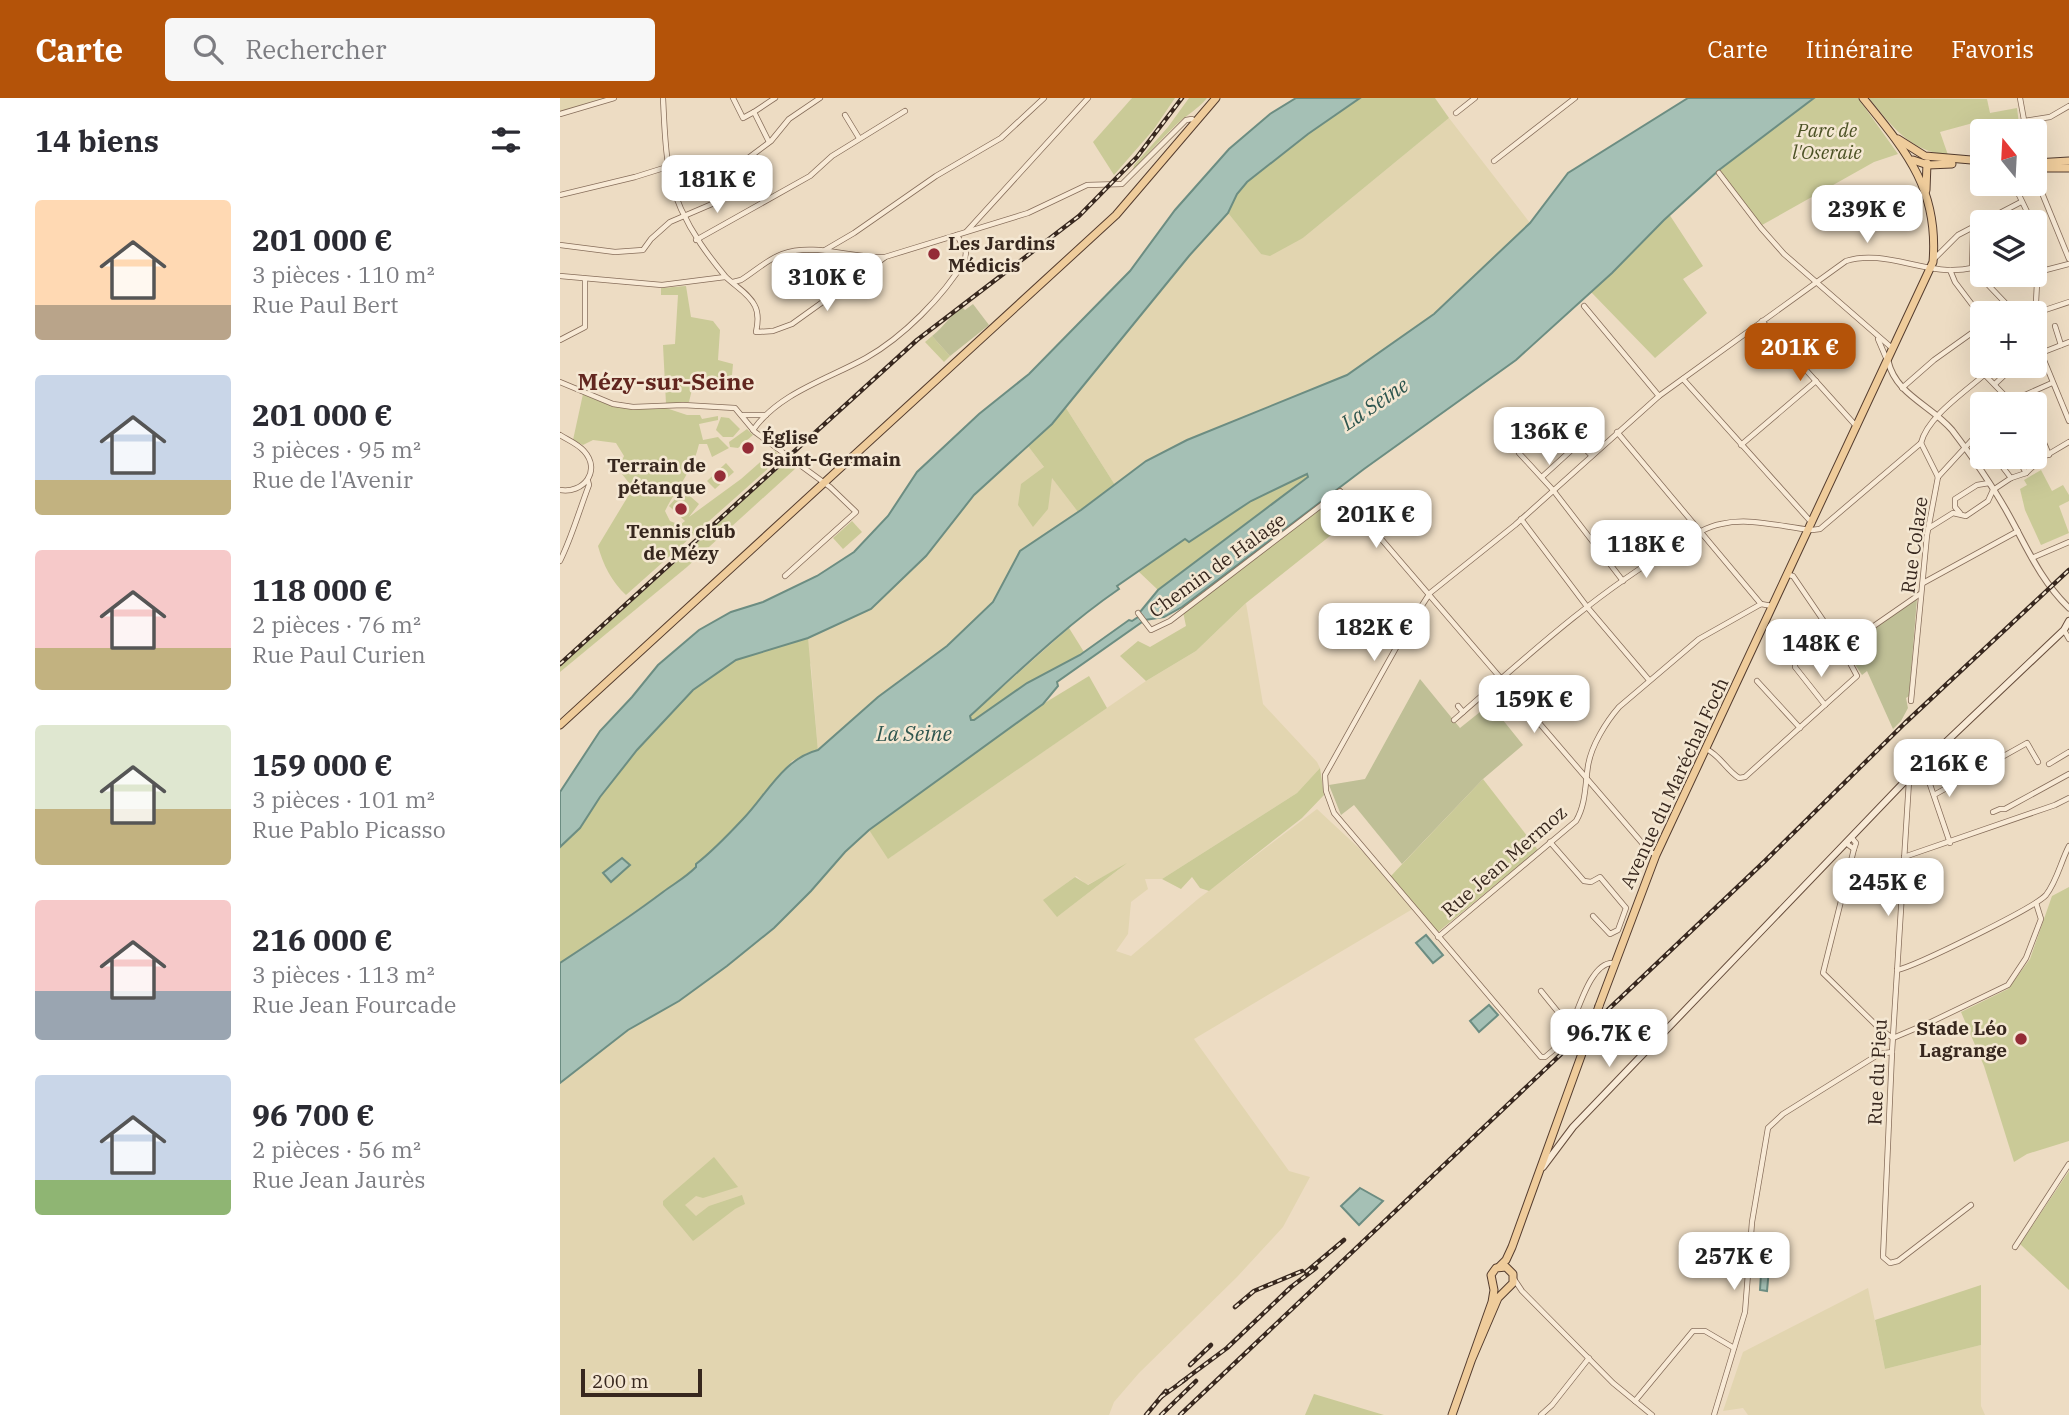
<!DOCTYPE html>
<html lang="fr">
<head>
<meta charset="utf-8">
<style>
	body { margin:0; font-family:"IBM Plex Serif",serif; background:#f7f7f7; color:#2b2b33; height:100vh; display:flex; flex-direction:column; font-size:26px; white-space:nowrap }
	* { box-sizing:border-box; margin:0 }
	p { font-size:23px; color:#7c7c81 }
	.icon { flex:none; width:38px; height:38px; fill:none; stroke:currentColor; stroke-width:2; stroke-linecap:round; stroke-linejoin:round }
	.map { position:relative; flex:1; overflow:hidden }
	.side { display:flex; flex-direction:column; background:#fff; width:560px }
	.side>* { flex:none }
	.needle { width:46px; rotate:342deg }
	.tools { position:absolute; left:1410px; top:21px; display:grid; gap:14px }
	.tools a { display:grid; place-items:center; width:77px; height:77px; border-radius:7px; background:#fff; box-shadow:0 7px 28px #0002; font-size:35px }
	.scale { position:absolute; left:21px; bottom:18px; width:121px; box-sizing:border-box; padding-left:7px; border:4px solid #37271e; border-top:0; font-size:19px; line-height:24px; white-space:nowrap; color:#37271e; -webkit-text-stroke:5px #f4e7d2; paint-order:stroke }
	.price { position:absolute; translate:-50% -60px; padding:0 16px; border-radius:14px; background:#fff; color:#222; font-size:23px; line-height:46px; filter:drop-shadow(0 2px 4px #0008) }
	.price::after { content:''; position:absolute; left:50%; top:42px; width:21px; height:16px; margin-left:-10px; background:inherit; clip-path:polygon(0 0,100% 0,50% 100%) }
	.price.current { background:#b45309; color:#fff }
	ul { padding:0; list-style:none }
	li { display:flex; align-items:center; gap:21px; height:175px; padding:0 35px }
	li span { display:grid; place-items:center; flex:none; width:196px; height:140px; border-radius:7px; color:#555 }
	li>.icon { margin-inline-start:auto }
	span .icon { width:84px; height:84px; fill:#fffc; stroke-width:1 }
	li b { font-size:30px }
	h2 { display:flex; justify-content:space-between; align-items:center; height:84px; padding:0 35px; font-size:30px }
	header { display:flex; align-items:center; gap:42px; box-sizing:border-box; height:98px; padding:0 35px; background:#b45309; color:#fff }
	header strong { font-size:33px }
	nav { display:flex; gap:38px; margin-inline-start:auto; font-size:24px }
	.search { width:490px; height:63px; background:#f7f7f7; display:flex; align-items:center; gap:18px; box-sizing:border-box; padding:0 24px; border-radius:7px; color:#7c7c81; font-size:26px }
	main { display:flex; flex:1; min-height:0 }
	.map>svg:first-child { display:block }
	.farmland { fill:#e2d5b0; fill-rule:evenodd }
	.green { fill:#caca97 }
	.cemetery { fill:#bfbf96 }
	.water { fill:#a5c0b5; stroke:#6c8d82; stroke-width:2; fill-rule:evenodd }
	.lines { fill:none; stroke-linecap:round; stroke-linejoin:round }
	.minor-casing { stroke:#866d5a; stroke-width:6 }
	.tertiary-casing { stroke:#866d5a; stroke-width:7 }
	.secondary-casing { stroke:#684e3d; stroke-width:8 }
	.primary-casing { stroke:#543c2e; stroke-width:9 }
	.minor { stroke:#f8ead6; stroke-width:4.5 }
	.tertiary { stroke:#f8ead6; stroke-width:5 }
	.secondary { stroke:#f8ead6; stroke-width:6 }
	.primary { stroke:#efcc9b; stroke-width:7 }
	.rail-casing { stroke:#37271e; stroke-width:4.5 }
	.rail { stroke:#f4e7d2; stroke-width:2; stroke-dasharray:5; stroke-linecap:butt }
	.primary-bridge-casing { stroke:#543c2e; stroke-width:9; stroke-linecap:butt }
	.primary-bridge { stroke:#efcc9b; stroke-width:7 }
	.poi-dot { fill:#942c37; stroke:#f4e7d2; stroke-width:2.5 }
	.labels { text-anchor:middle; stroke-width:5; stroke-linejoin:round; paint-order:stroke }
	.park-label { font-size:19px; font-style:italic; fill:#4c5225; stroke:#f4e7d2 }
	.poi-label { font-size:19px; font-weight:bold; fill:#37271e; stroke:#f4e7d2; text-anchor:start }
	.street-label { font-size:19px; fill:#37271e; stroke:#f4e7d2 }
	.water-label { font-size:21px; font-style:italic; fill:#2e564f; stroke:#f4e7d2 }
	.quarter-label { font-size:23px; font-weight:bold; fill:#62261f; stroke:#f4e7d2 }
</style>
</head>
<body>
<header>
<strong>Carte</strong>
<div class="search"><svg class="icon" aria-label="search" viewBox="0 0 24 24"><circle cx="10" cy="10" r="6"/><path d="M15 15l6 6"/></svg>Rechercher</div>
<nav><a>Carte</a><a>Itinéraire</a><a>Favoris</a></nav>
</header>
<main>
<section class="side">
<h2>14 biens<svg class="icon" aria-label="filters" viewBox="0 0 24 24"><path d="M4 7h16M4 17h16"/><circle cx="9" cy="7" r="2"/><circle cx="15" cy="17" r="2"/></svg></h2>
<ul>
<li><span style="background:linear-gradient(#ffd9b3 75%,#b9a48a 0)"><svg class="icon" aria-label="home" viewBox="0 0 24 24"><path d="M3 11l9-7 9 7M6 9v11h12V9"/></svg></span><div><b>201 000 €</b><p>3 pièces · 110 m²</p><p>Rue Paul Bert</p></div></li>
<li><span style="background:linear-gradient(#c9d6e8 75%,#c2b280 0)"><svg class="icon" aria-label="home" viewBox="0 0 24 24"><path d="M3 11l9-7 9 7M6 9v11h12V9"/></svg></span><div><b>201 000 €</b><p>3 pièces · 95 m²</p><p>Rue de l'Avenir</p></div></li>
<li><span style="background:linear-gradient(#f6c9c9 70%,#c2b280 0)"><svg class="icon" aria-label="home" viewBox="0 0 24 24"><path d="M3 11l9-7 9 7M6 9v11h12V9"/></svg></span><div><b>118 000 €</b><p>2 pièces · 76 m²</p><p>Rue Paul Curien</p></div></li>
<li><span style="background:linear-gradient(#dfe7d0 60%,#c2b280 0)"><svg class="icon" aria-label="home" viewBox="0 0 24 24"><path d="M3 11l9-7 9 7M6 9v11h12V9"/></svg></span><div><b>159 000 €</b><p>3 pièces · 101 m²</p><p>Rue Pablo Picasso</p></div></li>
<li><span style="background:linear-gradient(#f6c9c9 65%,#9aa5b1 0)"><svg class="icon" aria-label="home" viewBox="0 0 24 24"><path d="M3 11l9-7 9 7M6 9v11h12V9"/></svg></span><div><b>216 000 €</b><p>3 pièces · 113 m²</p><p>Rue Jean Fourcade</p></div></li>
<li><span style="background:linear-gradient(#c9d6e8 75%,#8fb573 0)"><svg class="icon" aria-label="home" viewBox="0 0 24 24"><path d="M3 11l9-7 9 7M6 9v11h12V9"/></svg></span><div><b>96 700 €</b><p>2 pièces · 56 m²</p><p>Rue Jean Jaurès</p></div></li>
</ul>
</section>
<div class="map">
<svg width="1509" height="1317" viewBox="0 0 1509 1317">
	<rect width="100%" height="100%" fill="#eddcc3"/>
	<g class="farmland">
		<path d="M0,0H51L0,15Z"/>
		<path d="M889,20L970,125L873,216L787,277L627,342L586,363L555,387L506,310L629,158L668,115L701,156L743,140Z"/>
		<path d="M468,348L518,414L460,453L433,504L387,548L318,599L258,653L251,567L248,561V540L311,510L366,458L414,397Z"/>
		<path d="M686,505L703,606L757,664L760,670L737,695L602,781H585L588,791L571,804L568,836L556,853L571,858L638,801L757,711L830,779L856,809L634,941L729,1073L750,1079L723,1129L677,1179L579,1275L554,1304L549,1317H0V985L68,932L119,903L167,868L214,830L251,793L285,754L309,732L329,760L586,583L636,553ZM562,769L498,818L484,802L516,778L527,787Z"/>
		<path d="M1308,1190L1325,1271L1421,1247V1308L1425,1317H1188L1183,1310L1163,1313L1183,1254Z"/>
	</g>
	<g class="green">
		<path d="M572,0H615L594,31L554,77L533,44Z"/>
		<path d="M629,0H647C637,12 628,16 617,26C601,41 587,57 573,72L574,67L608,29Z"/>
		<path d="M800,0H875L889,20L743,140L710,158L701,156L668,115L677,96L687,83L748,36Z"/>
		<path d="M1254,0H1298L1338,56L1314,64L1202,127L1159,72Z"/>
		<path d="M1309,0L1427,1L1430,15L1457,10L1459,26L1413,25L1380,34L1388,57C1349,53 1332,28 1309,0Z"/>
		<path d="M1109,116L1143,168L1123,181L1147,215L1095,260L1031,194Z"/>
		<path d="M126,188L131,219L153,223L160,232L158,262L173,266L172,277L133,287L129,304L106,306L103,247L115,246L118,197H101V190Z"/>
		<path d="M372,238L390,258L384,264L365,244Z"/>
		<path d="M23,296L53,308L106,310L127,317H140L142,321L158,318V322L139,326L143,342L158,339L169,350L152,359L147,346H139C133,373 117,389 105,413L110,423L120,427L125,423L109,408L123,392L139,406L129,419L181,381L214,352L221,359L66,497C52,484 43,467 38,448L73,390L58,371L64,358L56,345L33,342L23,347L13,342Z"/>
		<path d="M506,310L555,387L518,414L492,380L488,411L473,429L458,407L461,386L484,369L468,348L492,326Z"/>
		<path d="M161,319L169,320L180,331L173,339H163L156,332Z"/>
		<path d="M187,331L193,337L178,350L170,349L169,344Z"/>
		<path d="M227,363L236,370L127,469L0,574V569Z"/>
		<path d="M166,365L174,374L155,391L147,383Z"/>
		<path d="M1481,372L1492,393L1503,387L1509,397V403L1499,408L1509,435L1481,447L1465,412L1460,391L1467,387L1464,382Z"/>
		<path d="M747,376L749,379L598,492L578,473L625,441L629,443L691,403Z"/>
		<path d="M774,393L795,418L686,505L636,553L586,583L560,558L578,543L590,549L626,528L622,509Z"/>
		<path d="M292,423L302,434L283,451L273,440Z"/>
		<path d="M509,530L524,554L489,575L467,585L414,622H411L410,618Z"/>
		<path d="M248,540L258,653L247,655L232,663L183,721L124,781C83,806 41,838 0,865V749L20,730L40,699L77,652L133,592L176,562Z"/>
		<path d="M529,578L547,610L328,761L309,732L483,606Z"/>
		<path d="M760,670L764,697L742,720L649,793L640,790L632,779L621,791L602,781L737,695Z"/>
		<path d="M923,681L978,752L878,834L830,779Z"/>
		<path d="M567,765L497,819L483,802L515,779L528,787Z"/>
		<path d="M1509,789V1043L1467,1056L1454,1064L1424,968L1401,914L1448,891L1470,861L1492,798Z"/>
		<path d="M154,1059L178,1089L143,1100L136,1098L125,1107L136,1118L149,1108L182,1097L185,1106L175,1111L133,1143L103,1107V1103Z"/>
		<path d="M1509,1073V1192L1460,1146Z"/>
		<path d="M1421,1187V1247L1325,1271L1315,1222Z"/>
		<path d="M754,1296L824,1317H745Z"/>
	</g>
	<g class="cemetery">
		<path d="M413,206L429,227L390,258L372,238C385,228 389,218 402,209L405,212Z"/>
		<path d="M1357,501L1349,598L1346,600L1348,610L1341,623L1333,631L1307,573L1302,577L1288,556L1290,547Z"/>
		<path d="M860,581L900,630L930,606L963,647L923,681L842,766L794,707L781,717L769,687L805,681Z"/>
	</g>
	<g class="water">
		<path d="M736,0H800L748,36L687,84L677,96L668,115L629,158L492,326L414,397L366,458L311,511L248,540L176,562L133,592L77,652L40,699L20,730L0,749V694L40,633L72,599L98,567L139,532L171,514L203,504L257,478L294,454L328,418L357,374L419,316L469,276L570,173L615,112L669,51L710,16Z"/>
		<path d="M1128,0H1254L1159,72L1104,122L1052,175L956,262L804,371L622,509L604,519L585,522L497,584L498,588L483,606L309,732L285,754L251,793L214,830L167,868L119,903L68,932L0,985V865C35,842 70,819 103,794C115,785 125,780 136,769V766C153,753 168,737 183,721C207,696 223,661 258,652L318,599L387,548L433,504L460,453L521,412L586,363L627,342L787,277L874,216L970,125L1008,75ZM747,376L748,379L598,492L580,514L581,517L572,523L569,522L520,557L467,585L414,622H411L410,618C458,574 505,528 559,491L557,488L625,441L629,444L691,403Z"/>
		<path d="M62,760L70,767L51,784L43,775Z"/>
		<path d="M866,837L883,857L873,865L856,845Z"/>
		<path d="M929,907L938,917L919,934L910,923Z"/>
		<path d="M800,1090L823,1103L799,1127L781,1108Z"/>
		<path d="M1202,1159H1210L1207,1193L1200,1192Z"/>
	</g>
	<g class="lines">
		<g class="minor-casing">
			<g id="minor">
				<path d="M103,0C105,38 105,75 121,111C133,137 147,156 165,178C173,187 189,195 195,208C199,216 198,225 196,234L213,233L232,226L324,160"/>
				<path d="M173,0L183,20L194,14L209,44"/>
				<path d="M1460,0L1466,33"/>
				<path d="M194,14L215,0"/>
				<path d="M896,15L915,0"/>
				<path d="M0,16L54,0"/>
				<path d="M285,17L299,40"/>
				<path d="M1464,23L1490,19L1509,8"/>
				<path d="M934,63L1015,0"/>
				<path d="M1159,75L1201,130L1224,156L1332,250"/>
				<path d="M1475,78L1509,161"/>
				<path d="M1459,86V97L1472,124"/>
				<path d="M0,97L75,79L107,69"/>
				<path d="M1475,131L1479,146L1475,224"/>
				<path d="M1413,132L1423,139"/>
				<path d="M407,133L528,0"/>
				<path d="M1413,133L1412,170L1455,215"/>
				<path d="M136,142L250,78L272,58L345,13"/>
				<path d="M0,147L55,154L83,152L91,141L110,124L152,106L174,91L182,68L187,61L211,43L229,21L260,0"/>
				<path d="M265,152L294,135L376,78L441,40L484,0"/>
				<path d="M1373,162L1398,137L1461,104"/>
				<path d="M1390,172L1395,184L1423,221"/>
				<path d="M1478,174L1509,166"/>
				<path d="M0,178L102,187L165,179"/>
				<path d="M173,184L181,182C194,174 208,161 222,156C255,144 292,161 325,159L468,115L527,87L562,86L626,22L632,21L636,24"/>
				<path d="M1024,208L1099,298"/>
				<path d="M1476,215L1509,204"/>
				<path d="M1202,223L1297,329"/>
				<path d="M1495,228L1501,247"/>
				<path d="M1475,232L1481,255L1509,323"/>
				<path d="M1318,241L1327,262"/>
				<path d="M0,242L25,229V182"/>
				<path d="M1481,255L1509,244"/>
				<path d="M1425,277L1453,306"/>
				<path d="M1123,281L1252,425"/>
				<path d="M0,284L53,306L73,309L123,307L175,310L195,334L270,389L296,414L225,478"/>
				<path d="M1435,286L1454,268"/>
				<path d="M1342,290L1374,262L1423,227"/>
				<path d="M1453,306L1465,297L1492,285"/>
				<path d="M183,317H206"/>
				<path d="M1475,323L1489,357"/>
				<path d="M193,332C219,295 268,281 306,260C343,239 383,199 405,162L406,154L397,137"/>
				<path d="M1057,334L1201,506"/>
				<path d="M1418,335L1423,342"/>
				<path d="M0,337C8,342 18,346 24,353C42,373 23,396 0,392"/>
				<path d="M1019,345L1031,357"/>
				<path d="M1361,345L1378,379"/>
				<path d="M1181,347L1256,283"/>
				<path d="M963,351L959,355L993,392L1063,483"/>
				<path d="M1435,359L1451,380"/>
				<path d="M1457,359L1466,375"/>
				<path d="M982,379L1029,336"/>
				<path d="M1378,379L1423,330"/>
				<path d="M1400,415L1395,409V401L1417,387L1429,385"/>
				<path d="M961,421L1028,510L1089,582"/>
				<path d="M1369,430L1393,415L1406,418L1428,403L1433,392L1451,380L1466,375L1482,360L1509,344"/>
				<path d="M1472,460L1509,444"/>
				<path d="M0,463C12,439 19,413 29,387L28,383"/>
				<path d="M1363,485L1458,433"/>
				<path d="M578,515L591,532L610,523L780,393L1089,753L1096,757"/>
				<path d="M855,519L861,523"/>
				<path d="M846,532L854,535"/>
				<path d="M1504,532L1509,541"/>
				<path d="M1282,550L1360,496"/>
				<path d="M1235,562V569L1265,607"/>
				<path d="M1197,583L1240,630"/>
				<path d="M1351,603L1367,437L1378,379"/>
				<path d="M898,608L903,614"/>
				<path d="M894,622C964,561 1033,497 1113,450C1128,441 1144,429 1161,426C1190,419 1222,429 1252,432L1260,431L1361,345C1368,316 1413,289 1434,268"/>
				<path d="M1146,651C1160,657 1166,672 1179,680L1185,679L1297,578L1282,550L1233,478L1229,477"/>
				<path d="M1363,666L1390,745"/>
				<path d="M1489,666L1509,654"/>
				<path d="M1347,681L1349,683L1332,954L1323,1159L1330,1165L1338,1163L1411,1107"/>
				<path d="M1374,697L1467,645L1478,664"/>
				<path d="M1433,714L1440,711H1445L1509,676"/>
				<path d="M990,744L1024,783L1031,784L1040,779L1066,810L1058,832L1050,836L1033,818"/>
				<path d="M1286,745L1294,751L1296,745L1291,739"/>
				<path d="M1294,751L1263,875L1321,932L1333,940L1371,924L1448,887L1466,860L1481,821L1476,805"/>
				<path d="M1344,759L1495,707L1509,700"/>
				<path d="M878,839L1016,723C1026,706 1025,687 1028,668C1031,648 1046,624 1059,609L1139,541L1201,506L1212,508"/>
				<path d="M1054,865C1030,862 1017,918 1008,935C1002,945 994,952 985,959H981L774,715L766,693L765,677L846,532L870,495L955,427L1099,298L1286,163C1326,150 1369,180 1412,170"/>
				<path d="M1337,872C1356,868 1476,809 1486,797C1497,783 1501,763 1509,748"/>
				<path d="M981,893L1011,930"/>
				<path d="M1455,1149L1509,1066"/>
				<path d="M954,1181L962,1193L1053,1285L1092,1317"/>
				<path d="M1075,1303L1133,1233H1145L1174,1250"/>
				<path d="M981,1317L992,1307L1029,1260"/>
				<path d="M1154,1317L1185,1214L1192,1124L1208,1030L1223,1016L1319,956L1332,954"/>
			</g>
		</g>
		<g class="tertiary-casing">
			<path id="tertiary" d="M1328,263C1336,297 1371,307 1392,332C1411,357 1430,384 1446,412C1466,447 1479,481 1509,510"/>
		</g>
		<g class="secondary-casing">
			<path id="secondary" d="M983,1069L1013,1029L1347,681L1504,532L1509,523"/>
		</g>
		<g class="primary-casing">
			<g id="primary">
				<path d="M1338,41L1365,58L1423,63"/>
				<path d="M1353,62L1368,67L1392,66"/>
				<path d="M1475,65L1509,63"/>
				<path d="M1486,70H1509"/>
				<path d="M1366,92L1367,65"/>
				<path d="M0,627L556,117L656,0"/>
				<path d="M1039,908L1096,757L1373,164C1379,91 1346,53 1303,0"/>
				<path d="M939,1169L946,1162L952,1149L1024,950"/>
				<path d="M892,1317L932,1204L934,1192L931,1177L936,1170L946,1169L953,1176V1185L938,1200L911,1263"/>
			</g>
		</g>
		<use href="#minor" class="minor"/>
		<use href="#tertiary" class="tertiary"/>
		<use href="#secondary" class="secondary"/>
		<use href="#primary" class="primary"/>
		<g class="rail-casing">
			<g id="rail">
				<path d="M0,566L357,242L519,118L577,59L622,0"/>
				<path d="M746,1174L784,1142"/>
				<path d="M675,1209L694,1193L742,1173"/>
				<path d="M630,1267L651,1247"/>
				<path d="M620,1285L667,1250L731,1189L756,1170"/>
				<path d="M601,1299L626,1281"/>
				<path d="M586,1317L606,1293"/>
				<path d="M601,1317L636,1283"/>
				<path d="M620,1317L1205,763L1345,625L1509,472"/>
			</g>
		</g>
		<use href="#rail" class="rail"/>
		<g class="primary-bridge-casing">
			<path id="primary-bridge" d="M1024,950L1039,908"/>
		</g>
		<use href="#primary-bridge" class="primary-bridge"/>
	</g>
	<g class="poi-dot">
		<circle cx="374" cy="156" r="7"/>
		<circle cx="188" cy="350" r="7"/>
		<circle cx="160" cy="378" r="7"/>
		<circle cx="121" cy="411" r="7"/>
		<circle cx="1461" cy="941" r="7"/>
	</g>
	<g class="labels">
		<g class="park-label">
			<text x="1267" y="39">Parc de<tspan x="1267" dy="22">l'Oseraie</tspan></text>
		</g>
		<g class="poi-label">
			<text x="388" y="152">Les Jardins<tspan x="388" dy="22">Médicis</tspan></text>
			<text x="202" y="346">Église<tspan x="202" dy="22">Saint-Germain</tspan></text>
			<text x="146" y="374" text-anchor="end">Terrain de<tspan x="146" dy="22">pétanque</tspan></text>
			<text x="121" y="440" text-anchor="middle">Tennis club<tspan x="121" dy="22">de Mézy</tspan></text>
			<text x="1447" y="937" text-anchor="end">Stade Léo<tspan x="1447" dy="22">Lagrange</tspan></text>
		</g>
		<g class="street-label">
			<text transform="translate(1354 447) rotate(-82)" y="7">Rue Colaze</text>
			<text transform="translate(657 467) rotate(-36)" y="7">Chemin de Halage</text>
			<text transform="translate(1114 685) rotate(-65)" y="7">Avenue du Maréchal Foch</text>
			<text transform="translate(944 763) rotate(-41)" y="7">Rue Jean Mermoz</text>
			<text transform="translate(1317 974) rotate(-87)" y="7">Rue du Pieu</text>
		</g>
		<g class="water-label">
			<text transform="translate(815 306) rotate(-34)" y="7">La Seine</text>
			<text x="354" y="643">La Seine</text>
		</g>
		<g class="quarter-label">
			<text x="106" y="292">Mézy-sur-Seine</text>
		</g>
	</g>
</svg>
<div class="tools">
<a><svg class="needle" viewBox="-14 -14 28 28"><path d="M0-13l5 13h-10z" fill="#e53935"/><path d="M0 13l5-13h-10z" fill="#7c7c81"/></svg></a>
<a><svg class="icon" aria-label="layers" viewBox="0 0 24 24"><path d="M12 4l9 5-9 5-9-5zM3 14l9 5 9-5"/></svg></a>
<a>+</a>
<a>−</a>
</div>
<div class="scale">200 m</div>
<b class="price" style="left:157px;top:117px">181K €</b>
<b class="price" style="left:1307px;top:147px">239K €</b>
<b class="price" style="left:267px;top:215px">310K €</b>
<b class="price current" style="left:1240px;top:285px">201K €</b>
<b class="price" style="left:989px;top:369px">136K €</b>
<b class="price" style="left:816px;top:452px">201K €</b>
<b class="price" style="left:1086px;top:482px">118K €</b>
<b class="price" style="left:814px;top:565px">182K €</b>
<b class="price" style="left:1261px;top:581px">148K €</b>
<b class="price" style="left:974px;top:637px">159K €</b>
<b class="price" style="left:1389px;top:701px">216K €</b>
<b class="price" style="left:1328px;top:820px">245K €</b>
<b class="price" style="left:1049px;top:971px">96.7K €</b>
<b class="price" style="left:1174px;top:1194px">257K €</b>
</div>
</main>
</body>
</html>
